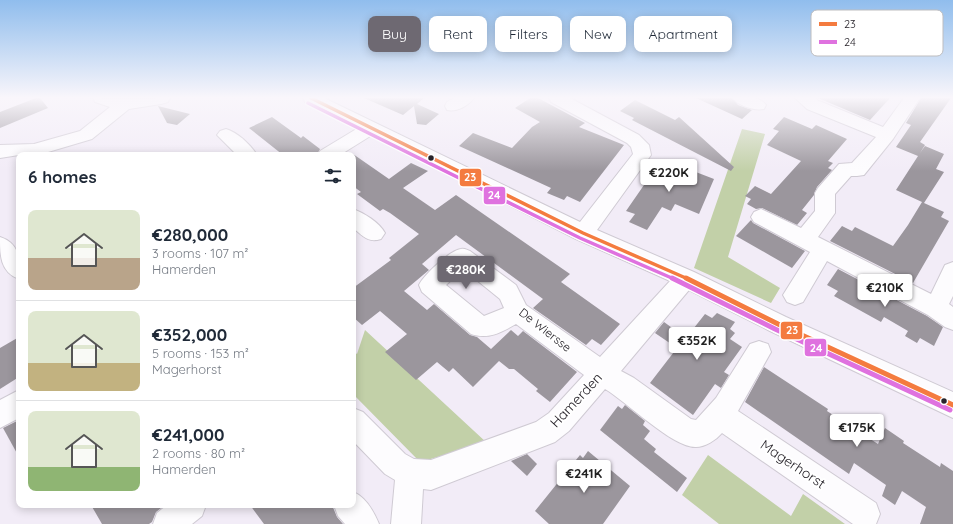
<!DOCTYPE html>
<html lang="en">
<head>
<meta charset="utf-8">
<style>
	body { margin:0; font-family:Quicksand,sans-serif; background:#f2f2f3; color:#1f2937; height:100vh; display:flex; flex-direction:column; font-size:15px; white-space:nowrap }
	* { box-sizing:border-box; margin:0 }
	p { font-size:13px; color:#747a83 }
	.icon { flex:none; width:22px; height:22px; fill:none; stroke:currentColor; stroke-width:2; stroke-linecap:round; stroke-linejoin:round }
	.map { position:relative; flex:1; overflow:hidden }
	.panel { position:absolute; left:16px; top:152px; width:340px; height:356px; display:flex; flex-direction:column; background:#fff; border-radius:8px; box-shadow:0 2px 10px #0003 }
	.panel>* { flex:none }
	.hud { position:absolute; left:368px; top:16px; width:380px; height:36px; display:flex; gap:8px }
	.price { position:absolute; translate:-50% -34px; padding:0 9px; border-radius:4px; background:#fff; color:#222; font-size:13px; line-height:26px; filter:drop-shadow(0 1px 2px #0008) }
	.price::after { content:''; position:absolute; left:50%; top:24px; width:12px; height:9px; margin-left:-6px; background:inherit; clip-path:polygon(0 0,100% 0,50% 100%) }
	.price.current { background:#6e6972; color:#fff }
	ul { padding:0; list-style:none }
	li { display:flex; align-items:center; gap:12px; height:100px; padding:0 12px }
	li+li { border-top:1px solid #e0e1e3 }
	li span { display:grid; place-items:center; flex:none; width:112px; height:80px; border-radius:8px; color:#555 }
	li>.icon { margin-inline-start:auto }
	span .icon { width:48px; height:48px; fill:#fffc; stroke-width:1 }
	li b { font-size:17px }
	h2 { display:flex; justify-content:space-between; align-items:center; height:48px; padding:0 12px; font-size:17px }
	.chip { padding:0 14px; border-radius:8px; background:#fff; box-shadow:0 2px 10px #0003; font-size:14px; line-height:36px }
	.chip.current { background:#6e6972; color:#fff }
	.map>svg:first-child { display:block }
	.forest { fill:#c2d0a8 }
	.building { fill:#9b969d }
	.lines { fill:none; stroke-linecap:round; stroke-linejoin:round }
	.minor-casing { stroke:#cfcad3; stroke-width:2 }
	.minor { fill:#fdfcfe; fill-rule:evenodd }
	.bus-1-far1-casing { stroke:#fff; stroke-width:6 }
	.bus-1-casing { stroke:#fff; stroke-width:8 }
	.bus-2-far1-casing { stroke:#fff; stroke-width:6 }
	.bus-2-casing { stroke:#fff; stroke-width:8 }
	.bus-1-far1 { stroke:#f47b3f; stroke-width:3.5 }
	.bus-1 { stroke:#f47b3f; stroke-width:5 }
	.bus-2-far1 { stroke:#df72df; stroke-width:3.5 }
	.bus-2 { stroke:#df72df; stroke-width:5 }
	.bus-dot { fill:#27232a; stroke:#fff; stroke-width:1.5 }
	.labels { text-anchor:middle; stroke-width:4; stroke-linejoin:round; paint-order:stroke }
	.street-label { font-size:12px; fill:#27232a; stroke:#fff }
	.near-street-label { font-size:14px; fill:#27232a; stroke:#fff }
	.key { fill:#fff; stroke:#bebdbf; stroke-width:1 }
	.key-label { font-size:11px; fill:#27232a }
	.line-badge { stroke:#fff; stroke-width:1.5 }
	.badge-label { font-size:11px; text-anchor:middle; font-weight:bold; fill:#fff }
</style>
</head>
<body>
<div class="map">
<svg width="953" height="524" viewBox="0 0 953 524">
	<rect width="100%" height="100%" fill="#f2ecf7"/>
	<g class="forest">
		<path d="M742,129L765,134L728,257L780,288L771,303L694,268Z"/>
		<path d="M365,330L487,443L420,462L353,394V351L357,354Z"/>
		<path d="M708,455L791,516L803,494L845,524H719L682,495Z"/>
	</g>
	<g class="building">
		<path d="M36,98H40L48,108L0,128V112Z"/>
		<path d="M364,98H424L417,104L439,114L426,125L417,124L414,106L403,115Z"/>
		<path d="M530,98H538L585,123L579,127L624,145L580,202L567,196L564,200L547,193L551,188L459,146L473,133L512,148L532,127L540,122L515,108Z"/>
		<path d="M696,98H732L738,105L752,110L742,119Z"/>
		<path d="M818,98H890L870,120Z"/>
		<path d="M921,98H951L920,142L925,145L920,153L925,146L944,154L936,169L944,172L924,203L944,212L941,217L949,221L913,283L830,241L842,226L852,231L855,227L893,246L908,225L922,202L896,190L918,156L896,147L911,125L906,123Z"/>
		<path d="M635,100L675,120L679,117L734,167L731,171L632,120L634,118L620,111Z"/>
		<path d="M158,106L190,114L177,125L167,123Z"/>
		<path d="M272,117L301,138L303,136L320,149L317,155H283L249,128Z"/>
		<path d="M784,117L812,129L816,125L847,139L828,161L833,163L828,168L832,170L817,187L814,195L802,210L807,213L797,225L762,208L756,209L747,204L751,199L745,196L755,186L771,194L801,161L767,145L779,131L773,129Z"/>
		<path d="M353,154L389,179L411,163L428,171L403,188L435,210L456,195L570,274L561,282L620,324L601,345L592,339L586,345L533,308L543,299L456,235L422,264L429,270L404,291L427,310L434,304L470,335L477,337L491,349L511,330L518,336L523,331L577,372L550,402L536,391L538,389L514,369H509L499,361L473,387L453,368L449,372L437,362L416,380L385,352L407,334L380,311L362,325L353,317V288L391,260L389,258L419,234L390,213L383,209L380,211L357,194L361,192L353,186Z"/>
		<path d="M662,159L714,179L699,214L675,204L671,211L662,207L647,230L629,222L635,214L626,211Z"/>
		<path d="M751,220L753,223L805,251L792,268L736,236Z"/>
		<path d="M838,269L927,316L943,327L934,346L920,338L917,343L905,336L908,331L884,317L881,322L834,296L838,291L827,285Z"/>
		<path d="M717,313L735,322L730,329L735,333L730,339L742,347L724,372L729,375L721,388L715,384L693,415L650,383L677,348L655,333L664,322L686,338L705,314L712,318Z"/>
		<path d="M19,337V377L0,389V348Z"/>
		<path d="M764,367L828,409L827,411L878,444L885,428L904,441L903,443L940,467L941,463L953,471V524H920L926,507L902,491L895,505L882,496L886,485L854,463L849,474L745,402Z"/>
		<path d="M625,405L645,421L643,425L650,431L644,439L656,449L654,452L687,478L677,492L600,430L618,406L622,409Z"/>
		<path d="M19,420V457L3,428Z"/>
		<path d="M588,451L630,486L603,524H549L535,511L580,455L583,458Z"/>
		<path d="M527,454L537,464L527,476L511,461Z"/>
		<path d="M91,505H165L156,512L152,522L149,524H102Z"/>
		<path d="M250,505H332L337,517L343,524H264Z"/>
	</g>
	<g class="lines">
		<g class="minor-casing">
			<g id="minor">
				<path d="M93,98L123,99L170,98L168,102L161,104L129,109L92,139L38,155H19L0,158V145L34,144L80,131L110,107L95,102Z"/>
				<path d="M303,98H324L580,222L633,154L631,147L627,143L551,102L549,98H570L639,135L649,145L651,155L597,230L694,272L786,317L953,392V418L770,331L689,290L621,371L634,378L691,419L696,420L716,398L750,344L759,341L768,344L771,352L738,411L876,503L880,514L876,524H853L722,433C716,440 705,447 696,447C673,448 627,402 605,389L569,431L555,442L431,490L423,489L421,524H391L395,480L385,474L353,441V408L363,412L405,454L414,459L431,460L536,422L549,413L584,375L516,324C502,332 488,340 471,334L422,292L419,285C423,276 450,250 461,249C464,248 467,250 470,251L516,285L526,305L600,357L670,281L576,239L372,135L340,155H318L320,151L358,128L305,102ZM463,269L500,299L504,308L484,316L446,285Z"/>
				<path d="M454,98H474C468,106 457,112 447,110L445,106L447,102Z"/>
				<path d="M733,98C744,98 759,95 766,105L764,109C755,111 738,106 733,98Z"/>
				<path d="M795,98H814L819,101L883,127L904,98H920L893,139L864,175L857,176H851L835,194V213L818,237L931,294L945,265L953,262V296L949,304L953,307V330L945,327L928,315L827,261L803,302L795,305L787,302L783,295L810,252L754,222L751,217L754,212L761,209L801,228L815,211V193L818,188L839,164L852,163L876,137L807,109Z"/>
				<path d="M226,129C237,132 251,145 257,155H237L217,135L220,131Z"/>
				<path d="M353,209C364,213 379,222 385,233L381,239C368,243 363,236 353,228Z"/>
				<path d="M0,237C21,244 19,260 19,279C0,272 0,255 0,237Z"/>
				<path d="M19,390V418L0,428V400Z"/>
				<path d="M353,492C366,497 374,512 379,524H345L338,516L334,505H353Z"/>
				<path d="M167,505H206L202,516L192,524H153L157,513Z"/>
			</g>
		</g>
		<use href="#minor" class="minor"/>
		<g class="bus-1-far1-casing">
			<path id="bus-1-far1" d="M311,98L583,233L688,279"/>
		</g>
		<g class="bus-1-casing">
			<path id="bus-1" d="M686,278L778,324L953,405"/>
		</g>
		<g class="bus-2-far1-casing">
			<path id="bus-2-far1" d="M308,103L580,238L674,279"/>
		</g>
		<g class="bus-2-casing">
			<path id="bus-2" d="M672,278L775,329L950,410"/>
		</g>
		<use href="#bus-1-far1" class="bus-1-far1"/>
		<use href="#bus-1" class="bus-1"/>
		<use href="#bus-2-far1" class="bus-2-far1"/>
		<use href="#bus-2" class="bus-2"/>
	</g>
	<linearGradient id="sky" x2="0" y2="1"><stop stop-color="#90bded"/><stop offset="0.57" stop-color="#f9f6fb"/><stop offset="1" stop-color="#f9f6fb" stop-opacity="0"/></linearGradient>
	<rect width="953" height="171" fill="url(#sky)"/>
	<g class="bus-dot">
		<circle cx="431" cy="158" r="3.5"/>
		<circle cx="944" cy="401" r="3.5"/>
	</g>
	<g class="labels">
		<g class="street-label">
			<text transform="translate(545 330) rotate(38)" y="4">De Wiersse</text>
		</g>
		<g class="near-street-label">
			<text transform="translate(576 400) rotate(-47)" y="5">Hamerden</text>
			<text transform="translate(793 464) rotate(34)" y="5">Magerhorst</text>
		</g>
	</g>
	<rect x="811" y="10" width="132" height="46" rx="6" class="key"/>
	<rect x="819" y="22" width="18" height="4" fill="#f47b3f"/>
	<rect x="819" y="40" width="18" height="4" fill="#df72df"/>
	<g class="key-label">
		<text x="844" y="28">23</text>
		<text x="844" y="46">24</text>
	</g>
	<g class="line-badge">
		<rect x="459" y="168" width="23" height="19" rx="4" fill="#f47b3f"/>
		<rect x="483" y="186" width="23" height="19" rx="4" fill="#df72df"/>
		<rect x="780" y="321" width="23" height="19" rx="4" fill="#f47b3f"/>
		<rect x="804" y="338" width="23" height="19" rx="4" fill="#df72df"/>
	</g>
	<g class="badge-label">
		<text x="470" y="181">23</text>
		<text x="494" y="199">24</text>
		<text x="792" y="334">23</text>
		<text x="816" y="352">24</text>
	</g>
</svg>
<b class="price" style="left:669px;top:193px">€220K</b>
<b class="price current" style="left:466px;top:290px">€280K</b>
<b class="price" style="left:885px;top:308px">€210K</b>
<b class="price" style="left:697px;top:361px">€352K</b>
<b class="price" style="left:857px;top:448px">€175K</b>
<b class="price" style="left:584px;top:494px">€241K</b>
<div class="hud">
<a class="chip current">Buy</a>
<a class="chip">Rent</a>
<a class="chip">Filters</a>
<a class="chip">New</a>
<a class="chip">Apartment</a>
</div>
<section class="panel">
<h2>6 homes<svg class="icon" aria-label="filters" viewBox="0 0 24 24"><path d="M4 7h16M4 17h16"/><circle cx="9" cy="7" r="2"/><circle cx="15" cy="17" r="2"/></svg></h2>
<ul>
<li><span style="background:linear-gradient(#dfe7d0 60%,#b9a48a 0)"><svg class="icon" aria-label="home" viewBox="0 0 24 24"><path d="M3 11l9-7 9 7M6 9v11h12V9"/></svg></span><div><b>€280,000</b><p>3 rooms · 107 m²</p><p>Hamerden</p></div></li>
<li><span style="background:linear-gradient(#dfe7d0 65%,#c2b280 0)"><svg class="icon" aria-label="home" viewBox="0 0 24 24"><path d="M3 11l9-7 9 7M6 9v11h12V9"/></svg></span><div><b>€352,000</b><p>5 rooms · 153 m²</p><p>Magerhorst</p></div></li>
<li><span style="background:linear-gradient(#dfe7d0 70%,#8fb573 0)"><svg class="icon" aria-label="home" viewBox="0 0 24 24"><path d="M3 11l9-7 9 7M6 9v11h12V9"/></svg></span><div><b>€241,000</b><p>2 rooms · 80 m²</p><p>Hamerden</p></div></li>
</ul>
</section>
</div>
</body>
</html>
